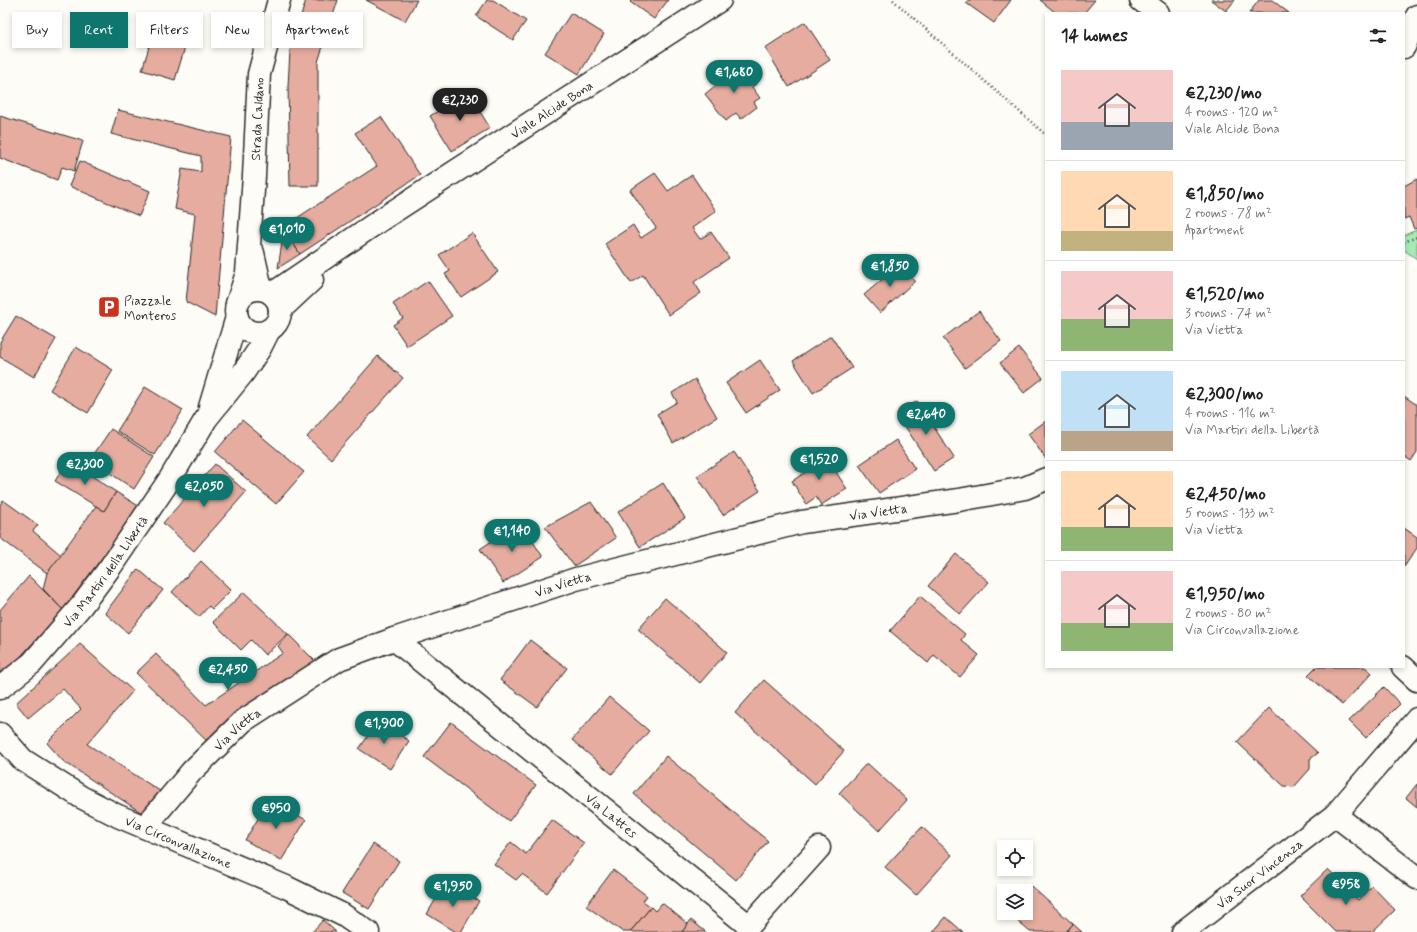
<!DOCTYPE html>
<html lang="en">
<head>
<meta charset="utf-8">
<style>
	body { margin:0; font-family:Mynerve,sans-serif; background:#f2f2f2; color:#202124; height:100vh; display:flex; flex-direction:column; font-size:15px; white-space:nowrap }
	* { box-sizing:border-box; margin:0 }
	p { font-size:13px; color:#757577 }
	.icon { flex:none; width:22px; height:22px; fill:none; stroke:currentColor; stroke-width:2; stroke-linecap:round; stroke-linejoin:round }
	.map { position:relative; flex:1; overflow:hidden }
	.sheet { position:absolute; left:1045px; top:12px; width:360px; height:656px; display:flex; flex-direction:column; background:#fff; border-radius:0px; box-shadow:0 2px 6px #0003 }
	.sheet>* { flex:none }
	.top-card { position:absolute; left:12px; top:12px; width:380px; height:36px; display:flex; gap:8px }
	.fabs { position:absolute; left:997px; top:840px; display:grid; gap:8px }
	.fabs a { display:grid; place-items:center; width:36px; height:36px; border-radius:0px; background:#fff; box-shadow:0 2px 6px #0003; font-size:20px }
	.price { position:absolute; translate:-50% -34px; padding:0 9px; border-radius:14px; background:#0f766e; color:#fff; font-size:13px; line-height:26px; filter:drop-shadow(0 1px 2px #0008) }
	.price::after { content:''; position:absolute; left:50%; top:24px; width:12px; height:9px; margin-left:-6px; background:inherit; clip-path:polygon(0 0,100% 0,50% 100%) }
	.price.selected { background:#222; color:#fff }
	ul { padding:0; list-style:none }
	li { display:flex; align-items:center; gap:12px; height:100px; padding:0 16px }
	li+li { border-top:1px solid #e0e0e0 }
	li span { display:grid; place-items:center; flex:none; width:112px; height:80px; border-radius:0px; color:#555 }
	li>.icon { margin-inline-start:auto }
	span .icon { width:48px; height:48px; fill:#fffc; stroke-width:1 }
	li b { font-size:17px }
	h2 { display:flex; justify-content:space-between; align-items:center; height:48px; padding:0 16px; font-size:17px }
	.tag { padding:0 14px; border-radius:0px; background:#fff; box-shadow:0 2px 6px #0003; font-size:14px; line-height:36px }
	.tag.selected { background:#0f766e; color:#fff }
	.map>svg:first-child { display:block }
	.green { fill:#a6ebb6; stroke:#688b70 }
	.building { fill:#e5ac9f; stroke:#2b2b2b }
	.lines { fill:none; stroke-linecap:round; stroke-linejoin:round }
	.minor-casing { stroke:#2b2b2b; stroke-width:25 }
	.tertiary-casing { stroke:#2b2b2b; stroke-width:25 }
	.path { stroke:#2b2b2b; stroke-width:2.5; stroke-dasharray:1 3; stroke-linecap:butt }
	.minor { stroke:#fdfcf7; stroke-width:22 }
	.tertiary { stroke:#fdfcf7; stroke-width:22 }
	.labels { text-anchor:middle; stroke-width:4; stroke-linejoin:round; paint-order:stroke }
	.street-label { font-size:13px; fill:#2b2b2b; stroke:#fdfcf7 }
	.poi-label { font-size:13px; fill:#2b2b2b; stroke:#fdfcf7; text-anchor:start }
</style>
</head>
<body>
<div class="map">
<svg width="1417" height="932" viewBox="0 0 1417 932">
	<rect width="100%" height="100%" fill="#fdfcf7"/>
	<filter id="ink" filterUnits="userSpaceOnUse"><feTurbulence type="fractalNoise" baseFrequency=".025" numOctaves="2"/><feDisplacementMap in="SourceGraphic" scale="8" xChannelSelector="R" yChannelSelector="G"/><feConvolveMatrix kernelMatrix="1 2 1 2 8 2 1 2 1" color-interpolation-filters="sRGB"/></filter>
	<g filter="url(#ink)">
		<path class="green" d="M1417,230V259L1404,250V235Z"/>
		<g class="building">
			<path d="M306,0H338L318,62V186H290L288,86L290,51Z"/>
			<path d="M366,0H417L405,21Z"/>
			<path d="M487,0H493L526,21L513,40L476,16Z"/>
			<path d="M632,0H668L654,19L630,2Z"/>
			<path d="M968,0H1011L994,23L966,3Z"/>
			<path d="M1040,0H1095L1084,13H1056Z"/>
			<path d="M1211,0H1235L1226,11Z"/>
			<path d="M1259,0H1272L1289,13H1249Z"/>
			<path d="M571,13L604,34L579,74L545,53Z"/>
			<path d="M159,14L192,24L175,80L142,70Z"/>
			<path d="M805,22L830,60L789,87L765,48Z"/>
			<path d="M742,65L756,84L752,87L760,98L754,102L757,107L741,119L736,113L726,121L705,94L716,85L713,80L725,71L728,75Z"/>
			<path d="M468,92L490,128L452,151L430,116Z"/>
			<path d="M118,110L231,137L215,317L186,302L195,214L175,209L182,169L201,172V156L111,134Z"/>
			<path d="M0,116L83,141L74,171L62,167L57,180L0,158Z"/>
			<path d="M381,117L420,175L300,254L283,227L377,166L355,133Z"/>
			<path d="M80,161L150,191L139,216L69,186Z"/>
			<path d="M655,173L668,191L692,175L716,211L692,228L700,239L711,232L729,258L694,282L701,293L669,315L643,275L631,283L605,244L633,225L641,238L656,228L630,190Z"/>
			<path d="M1417,179V228L1414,229L1409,217L1404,219V186Z"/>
			<path d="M284,230L300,254L278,268Z"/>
			<path d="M472,233L498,272L461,297L445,274L450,271L439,255Z"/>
			<path d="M900,264L915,281L880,313L864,295Z"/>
			<path d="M428,281L452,316L407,346L393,325L403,318L393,304Z"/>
			<path d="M979,311L1001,341L965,368L943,338Z"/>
			<path d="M16,316L56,339L34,377L0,357V342Z"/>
			<path d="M831,336L852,368L813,393L793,361Z"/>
			<path d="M76,347L113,370L88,413L50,390Z"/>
			<path d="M1019,348L1043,378L1024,393L1000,363Z"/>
			<path d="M378,356L403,378L331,459L307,437Z"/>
			<path d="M760,360L780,390L746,413L726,383Z"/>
			<path d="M695,379L717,417L673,443L657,414L677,402L672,393Z"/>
			<path d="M145,387L183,410L155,455L117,431Z"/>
			<path d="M1404,396L1417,405V452L1411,461L1404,456Z"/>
			<path d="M917,401L954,458L934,471L897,414Z"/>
			<path d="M242,420L304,472L276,504L215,452Z"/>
			<path d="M1046,421V459L1028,434Z"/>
			<path d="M111,429L154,457L134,489L90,460Z"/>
			<path d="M896,440L915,469L879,493L859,465Z"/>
			<path d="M734,452L760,491L723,515L697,476Z"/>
			<path d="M823,452L847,489L821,505L816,497L806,504L792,481L809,470L805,463Z"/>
			<path d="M68,460L116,492L104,511L55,481Z"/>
			<path d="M215,464L246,492L194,551L163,523Z"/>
			<path d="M663,483L685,518L640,547L618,512Z"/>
			<path d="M116,492L140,507L63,610L43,589L47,573L96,506L104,511Z"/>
			<path d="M3,500L38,525L33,531L61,555L47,573L0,538V505Z"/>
			<path d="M591,502L616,538L574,566L545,527Z"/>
			<path d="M520,522L543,557L503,583L480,549Z"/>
			<path d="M1404,528L1417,537V548L1404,567Z"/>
			<path d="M956,554L989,582L960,614L928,586Z"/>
			<path d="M201,561L231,590L212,609L209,606L199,617L172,592Z"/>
			<path d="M138,569L163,590L128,633L105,613Z"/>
			<path d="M29,576L63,610L3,676L0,673V610Z"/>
			<path d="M244,592L288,634L265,655L251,640L241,650L213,622Z"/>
			<path d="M920,596L965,634L961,640L979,655L960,677L934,655L928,663L890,631Z"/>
			<path d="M665,598L727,652L700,683L638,629Z"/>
			<path d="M288,634L317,663L210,744L136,673L156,654L206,705L283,653L278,646Z"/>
			<path d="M530,640L567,668L537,707L500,680Z"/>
			<path d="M80,644L133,691L87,744L163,793L145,815L63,761L47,743L81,709L63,689L28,718L16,703Z"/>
			<path d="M1316,667H1365L1372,673L1342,705L1308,675Z"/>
			<path d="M764,680L844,751L815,784L735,713Z"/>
			<path d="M1384,687L1400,704L1366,738L1349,721Z"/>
			<path d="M609,697L649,731L612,774L572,740Z"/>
			<path d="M1269,708L1318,753L1310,759V769L1294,787L1284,786L1237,742Z"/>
			<path d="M379,720L409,741L390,769L359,749Z"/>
			<path d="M451,722L536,785L509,821L424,757Z"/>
			<path d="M666,756L768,841L736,880L634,794Z"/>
			<path d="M867,763L907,800L879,831L839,793Z"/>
			<path d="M1417,784V807L1406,798Z"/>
			<path d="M270,799L306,820L281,861L245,840Z"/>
			<path d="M552,820L584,843L547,893L522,874L516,880L494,864L511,842L526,854Z"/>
			<path d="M922,827L952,855L916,895L885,867Z"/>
			<path d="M373,844L399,861L369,909L342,893Z"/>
			<path d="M1328,869L1358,900L1372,886L1395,910L1372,932H1336L1300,896Z"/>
			<path d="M613,870L647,896L643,901L651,907L630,932H623L586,906Z"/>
			<path d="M446,882L479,901L461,932H456L427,914Z"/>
			<path d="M1031,886L1073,924L1066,932H1030L1008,913H1026V892Z"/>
			<path d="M662,903L688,924L682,932H630L651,907L655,911Z"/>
			<path d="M946,917L963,932H933Z"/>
			<path d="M323,920L336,932H312Z"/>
			<path d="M691,920L706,932H682Z"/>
			<path d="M1073,924L1082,932H1066Z"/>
		</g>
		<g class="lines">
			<g class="minor-casing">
				<g id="minor">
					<path d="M1141,0L1158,13"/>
					<path d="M1404,47L1417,16"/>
					<path d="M253,253L261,289"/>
					<path id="s1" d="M237,304L247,273L254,176L259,74L279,0"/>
					<path id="s2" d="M394,639L749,926L819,848"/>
					<path d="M1403,667L1417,680"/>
					<path d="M1335,815L1417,878"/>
					<path id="s3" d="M145,827L192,771L243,721L339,659L394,639L576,579L802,522L959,500L1025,488L1046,479"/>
					<path id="s4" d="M1183,932L1335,815L1417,719"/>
				</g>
			</g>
			<g class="tertiary-casing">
				<g id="tertiary">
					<circle cx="258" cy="311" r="22"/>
					<path id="s5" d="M272,294L382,219L720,0"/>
					<path d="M280,310L312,280"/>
					<path d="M210,407L237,317"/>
					<path id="s6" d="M0,688L32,663L82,605L111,566L170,479L206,419L243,373L260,348L269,330"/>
					<path id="s7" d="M0,734L23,760L81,797L118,816L286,887L343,915L368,932"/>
				</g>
			</g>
			<g class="path">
				<path d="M893,0L1046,135"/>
				<path d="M1404,242L1417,237"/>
			</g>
			<use href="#minor" class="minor"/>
			<use href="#tertiary" class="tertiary"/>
		</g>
	</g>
	<defs>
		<g id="parking-square" transform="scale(1.15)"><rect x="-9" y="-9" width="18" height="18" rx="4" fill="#c8321e" stroke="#fdfcf7"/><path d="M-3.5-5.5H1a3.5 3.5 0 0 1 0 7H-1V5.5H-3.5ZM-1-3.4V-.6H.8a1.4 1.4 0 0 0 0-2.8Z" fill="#fff"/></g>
	</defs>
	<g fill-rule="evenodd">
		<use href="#parking-square" x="109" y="307"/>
	</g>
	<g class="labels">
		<g class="street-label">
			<text dy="5" stroke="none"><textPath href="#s5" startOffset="335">Viale Alcide Bona</textPath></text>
			<text dy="5" stroke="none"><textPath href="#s1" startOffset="187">Strada Caldano</textPath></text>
			<text dy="5" stroke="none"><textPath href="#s3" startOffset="819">Via Vietta</textPath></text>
			<text dy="5" stroke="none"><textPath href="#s6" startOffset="158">Via Martiri della Libertà</textPath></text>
			<text dy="5" stroke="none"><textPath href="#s3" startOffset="495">Via Vietta</textPath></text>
			<text dy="5" stroke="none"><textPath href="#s3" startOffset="135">Via Vietta</textPath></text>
			<text dy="5" stroke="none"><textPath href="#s2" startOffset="280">Via Lattes</textPath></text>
			<text dy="5" stroke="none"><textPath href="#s7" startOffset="211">Via Circonvallazione</textPath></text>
			<text dy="5" stroke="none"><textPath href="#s4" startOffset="96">Via Suor Vincenza</textPath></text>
		</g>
		<g class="poi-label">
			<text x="124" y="305">Piazzale<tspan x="124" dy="15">Monteros</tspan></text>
		</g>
	</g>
</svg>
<div class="fabs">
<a><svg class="icon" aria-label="locate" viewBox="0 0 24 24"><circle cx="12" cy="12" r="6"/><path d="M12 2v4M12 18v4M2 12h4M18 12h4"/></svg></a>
<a><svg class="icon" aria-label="layers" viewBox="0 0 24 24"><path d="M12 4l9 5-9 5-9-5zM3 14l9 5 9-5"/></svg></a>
</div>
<b class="price" style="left:734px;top:94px">€1,680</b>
<b class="price selected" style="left:460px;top:122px">€2,230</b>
<b class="price" style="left:287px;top:251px">€1,010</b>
<b class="price" style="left:890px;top:288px">€1,850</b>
<b class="price" style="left:926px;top:436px">€2,640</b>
<b class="price" style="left:819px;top:481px">€1,520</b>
<b class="price" style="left:85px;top:486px">€2,300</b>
<b class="price" style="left:204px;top:508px">€2,050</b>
<b class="price" style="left:512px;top:553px">€1,140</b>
<b class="price" style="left:228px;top:691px">€2,450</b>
<b class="price" style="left:384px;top:745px">€1,900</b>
<b class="price" style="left:276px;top:830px">€950</b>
<b class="price" style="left:1346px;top:906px">€958</b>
<b class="price" style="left:453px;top:908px">€1,950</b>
<div class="top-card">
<a class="tag">Buy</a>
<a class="tag selected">Rent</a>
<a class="tag">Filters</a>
<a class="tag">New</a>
<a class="tag">Apartment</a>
</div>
<section class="sheet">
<h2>14 homes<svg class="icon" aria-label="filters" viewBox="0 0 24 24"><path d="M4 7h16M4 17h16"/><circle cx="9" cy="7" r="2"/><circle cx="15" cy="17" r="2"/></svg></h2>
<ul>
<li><span style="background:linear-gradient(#f6c9c9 65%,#9aa5b1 0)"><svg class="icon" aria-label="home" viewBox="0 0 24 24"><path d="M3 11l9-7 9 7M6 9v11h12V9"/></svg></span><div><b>€2,230/mo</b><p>4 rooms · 120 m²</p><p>Viale Alcide Bona</p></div></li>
<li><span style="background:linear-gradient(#ffd9b3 75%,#c2b280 0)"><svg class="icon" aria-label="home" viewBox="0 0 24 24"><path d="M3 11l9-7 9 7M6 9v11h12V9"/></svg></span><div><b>€1,850/mo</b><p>2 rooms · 78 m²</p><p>Apartment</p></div></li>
<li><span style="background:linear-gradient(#f6c9c9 60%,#8fb573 0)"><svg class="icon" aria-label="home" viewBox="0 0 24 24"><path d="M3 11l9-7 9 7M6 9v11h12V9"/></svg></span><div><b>€1,520/mo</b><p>3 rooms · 74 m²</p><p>Via Vietta</p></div></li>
<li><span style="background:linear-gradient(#bfe0f5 75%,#b9a48a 0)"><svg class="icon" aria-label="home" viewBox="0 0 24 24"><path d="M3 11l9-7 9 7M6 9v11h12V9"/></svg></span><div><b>€2,300/mo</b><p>4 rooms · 116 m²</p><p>Via Martiri della Libertà</p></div></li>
<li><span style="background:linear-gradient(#ffd9b3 70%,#8fb573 0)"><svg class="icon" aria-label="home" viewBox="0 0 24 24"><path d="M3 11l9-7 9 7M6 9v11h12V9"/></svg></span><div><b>€2,450/mo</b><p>5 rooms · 133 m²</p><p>Via Vietta</p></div></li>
<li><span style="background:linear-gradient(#f6c9c9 65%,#8fb573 0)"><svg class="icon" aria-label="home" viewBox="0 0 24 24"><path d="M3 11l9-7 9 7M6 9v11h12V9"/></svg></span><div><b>€1,950/mo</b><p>2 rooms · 80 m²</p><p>Via Circonvallazione</p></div></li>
</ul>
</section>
</div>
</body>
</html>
